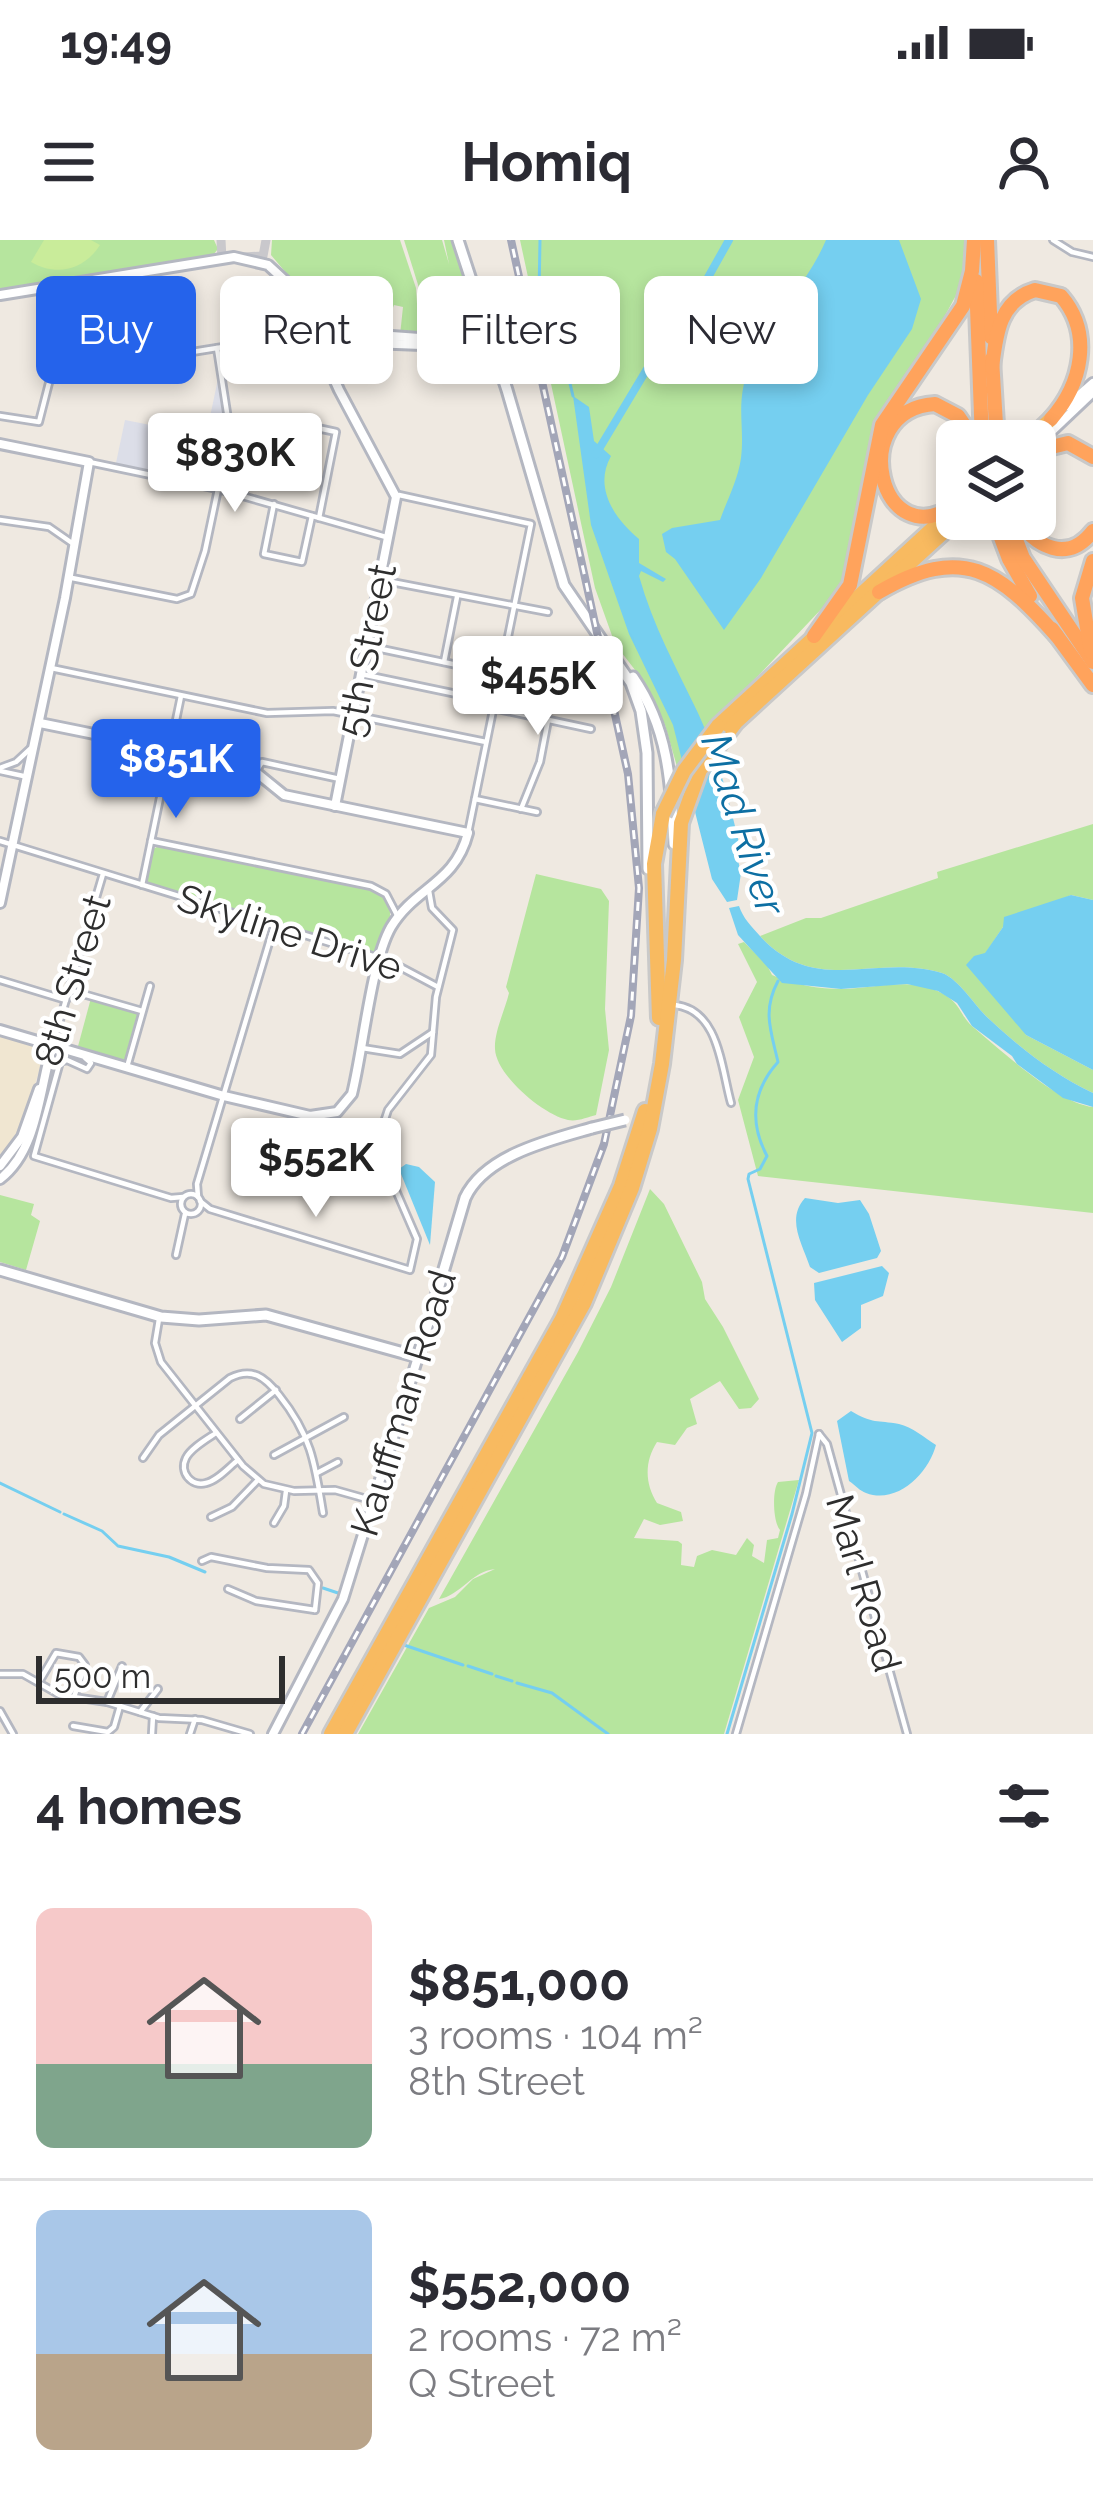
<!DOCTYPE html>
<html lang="en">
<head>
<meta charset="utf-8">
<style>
	body { margin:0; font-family:Raleway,sans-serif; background:#f7f7f7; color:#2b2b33; height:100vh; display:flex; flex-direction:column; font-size:45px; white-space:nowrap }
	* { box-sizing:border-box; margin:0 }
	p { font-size:39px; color:#7c7c81 }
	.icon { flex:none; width:66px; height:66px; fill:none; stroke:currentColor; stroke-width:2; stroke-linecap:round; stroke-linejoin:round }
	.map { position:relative; height:1494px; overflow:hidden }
	.drawer { display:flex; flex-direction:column; background:#fff; flex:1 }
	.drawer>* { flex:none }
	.banner { position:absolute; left:36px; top:36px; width:1023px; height:108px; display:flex; gap:24px }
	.controls { position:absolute; left:936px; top:180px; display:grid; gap:24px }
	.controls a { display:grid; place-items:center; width:120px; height:120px; border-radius:18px; background:#fff; box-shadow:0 6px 18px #0003; font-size:60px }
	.scale { position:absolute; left:36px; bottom:30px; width:249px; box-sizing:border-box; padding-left:12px; border:6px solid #2e2e2e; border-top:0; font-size:33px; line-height:42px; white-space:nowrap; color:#2e2e2e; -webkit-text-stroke:9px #fff; paint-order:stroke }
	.price { position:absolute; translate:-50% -102px; padding:0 27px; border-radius:12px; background:#fff; color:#222; font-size:39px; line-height:78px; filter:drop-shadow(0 3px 6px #0008) }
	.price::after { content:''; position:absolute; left:50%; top:72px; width:36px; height:27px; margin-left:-18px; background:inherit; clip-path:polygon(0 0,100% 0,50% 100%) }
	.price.selected { background:#2563eb; color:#fff }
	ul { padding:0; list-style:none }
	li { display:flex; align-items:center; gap:36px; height:300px; padding:0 36px }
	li+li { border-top:3px solid #e1e1e2 }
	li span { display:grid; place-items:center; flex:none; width:336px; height:240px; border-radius:18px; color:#555 }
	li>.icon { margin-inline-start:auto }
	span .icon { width:144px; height:144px; fill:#fffc; stroke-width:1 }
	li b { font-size:51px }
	h2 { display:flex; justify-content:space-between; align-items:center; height:144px; padding:0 36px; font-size:51px }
	.pill { padding:0 42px; border-radius:18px; background:#fff; box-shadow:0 6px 18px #0003; font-size:42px; line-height:108px }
	.pill.selected { background:#2563eb; color:#fff }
	.status { display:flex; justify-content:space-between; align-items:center; height:84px; padding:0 60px; background:#fff; direction:ltr }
	.status svg { height:33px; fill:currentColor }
	header { display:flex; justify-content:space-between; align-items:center; height:156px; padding:0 36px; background:#fff; font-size:54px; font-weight:700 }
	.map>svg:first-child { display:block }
	.education { fill:#f0e6d1 }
	.airport { fill:#dcdee8 }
	.green { fill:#b6e59e }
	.pitch { fill:#c9ec9a }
	.water { fill:#75cff0 }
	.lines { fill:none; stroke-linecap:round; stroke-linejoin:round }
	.stream { stroke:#75cff0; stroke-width:3 }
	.river { stroke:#75cff0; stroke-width:8 }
	.taxiway { stroke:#c9c8cc; stroke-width:9 }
	.minor-casing { stroke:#b4b7c1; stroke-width:10 }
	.tertiary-casing { stroke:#b4b7c1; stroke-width:14 }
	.secondary-casing { stroke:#b4b7c1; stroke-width:15 }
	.trunk-casing { stroke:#c9c9c9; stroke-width:20 }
	.motorway-casing { stroke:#c9c9c9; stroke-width:20 }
	.minor { stroke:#fff; stroke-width:4.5 }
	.tertiary { stroke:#fff; stroke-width:8 }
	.secondary { stroke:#fff; stroke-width:9 }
	.trunk { stroke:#f8ba60; stroke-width:14 }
	.motorway { stroke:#ffa35c; stroke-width:14 }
	.rail-casing { stroke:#a3a6b8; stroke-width:8 }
	.rail { stroke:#fff; stroke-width:3; stroke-dasharray:9; stroke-linecap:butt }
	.secondary-bridge-casing { stroke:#b4b7c1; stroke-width:15; stroke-linecap:butt }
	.trunk-bridge-casing { stroke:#c9c9c9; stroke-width:20; stroke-linecap:butt }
	.secondary-bridge { stroke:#fff; stroke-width:9 }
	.trunk-bridge { stroke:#f8ba60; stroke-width:14 }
	.labels { text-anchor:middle; stroke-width:9; stroke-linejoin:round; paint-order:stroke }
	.street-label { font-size:39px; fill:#2e2e2e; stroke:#fff }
	.water-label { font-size:42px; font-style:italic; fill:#0d6fa3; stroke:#fff }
</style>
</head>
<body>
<div class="status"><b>19:49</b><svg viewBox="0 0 49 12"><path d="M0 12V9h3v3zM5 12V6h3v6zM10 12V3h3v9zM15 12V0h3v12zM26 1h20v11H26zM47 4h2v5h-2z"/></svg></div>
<header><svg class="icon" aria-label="menu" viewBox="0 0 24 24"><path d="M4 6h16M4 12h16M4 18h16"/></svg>Homiq<svg class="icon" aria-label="person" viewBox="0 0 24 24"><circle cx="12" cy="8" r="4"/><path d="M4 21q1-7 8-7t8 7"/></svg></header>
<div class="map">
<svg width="1093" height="1494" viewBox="0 0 1093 1494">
	<rect width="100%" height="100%" fill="#efe9e1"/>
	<path class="education" d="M0,794L40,807L43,817L21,892L3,920L0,919Z"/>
	<path class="airport" d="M219,134L228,187L217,241L213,243L116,223L125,180L206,196Z"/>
	<g class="green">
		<path d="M0,0H214L218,9L213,15L0,50Z"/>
		<path d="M272,0H400L416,48L418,79L420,74L425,77L443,72L447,64L433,74L422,72L420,51L404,0H442L449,24L444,0H453L474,79L441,92L400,95L403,67L394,65L390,76L392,94L358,88L322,94L298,47L271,15Z"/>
		<path d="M520,0H966L967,35L920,122L880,179L864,229L844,345L703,494L678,530L665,485L642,439L615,404L595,348Z"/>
		<path d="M1093,584V660L1071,655L1003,687L985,714L1026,795L1093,830V853C1053,834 1020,808 988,778C975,766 959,739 942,733C875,713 816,757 760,696L806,678H821L938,638L937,632Z"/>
		<path d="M161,605L375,649C401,667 389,694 373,714L164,650L149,645L146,638L151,610Z"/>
		<path d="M536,634L601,649L609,661L605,769L609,810L596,875C588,877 577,882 568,880C543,875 496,835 495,809C494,792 505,770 509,753L506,747Z"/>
		<path d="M744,702L767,725L772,735C795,745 818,749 843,749C874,748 905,738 935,750C962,761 958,774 973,787C1001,810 1057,863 1093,867V973L758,936L738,860L754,817L739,777L757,742L738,704Z"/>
		<path d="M91,758L138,773L124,822L77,810Z"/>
		<path d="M650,949L664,964L702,1042L705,1059L723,1087L759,1159L751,1168L739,1169L720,1141L690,1159L697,1184L687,1188L675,1205L657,1202C644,1222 645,1244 657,1263L681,1272L683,1281L660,1285L644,1279L634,1298L678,1301L682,1304L681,1325L694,1327L697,1316L712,1310L736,1315L747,1298L754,1305L752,1316L764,1323L767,1300L778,1298L780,1290C773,1282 772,1251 778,1242L799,1240L724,1494H358L429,1368L455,1357L473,1339L495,1329C472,1331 460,1356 439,1359L578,1112L611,1047Z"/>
		<path d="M0,955L34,964L31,975L40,981L26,1030L0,1022Z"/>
	</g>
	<path class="pitch" d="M44,0H91L100,5C84,30 57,37 31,22Z"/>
	<g class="water">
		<path d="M826,0H899L921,59L912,89L868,155L761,338L724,390L675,319L666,312L662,294L672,288L720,280C727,260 738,240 741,218C745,185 735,164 749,127C767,80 807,46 826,0Z"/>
		<path d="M573,156L589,167L594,201L611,216C593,248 615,279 639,299V323L666,339L663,342L641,331L639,336C653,386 676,427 698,473C718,516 729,560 740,607L736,612L741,633L737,660L727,662L712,639L673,485L629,394L591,285Z"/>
		<path d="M1071,655L1093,660V830L1026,795L966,725L974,716L985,713L1003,687L1004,677Z"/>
		<path d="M739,666C743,678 751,686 760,696C816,757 875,713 942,733C959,739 975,766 988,778C1020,808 1053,834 1093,853V867L1063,858L1017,824L1012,816L972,786L957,763L938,751L907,744L841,749L782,743L738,695L729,668Z"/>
		<path d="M406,924L419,927L435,942L430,1005L399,929Z"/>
		<path d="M805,958L838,963L860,960L869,974L881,1011L877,1018L819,1033L810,1027C802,1003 786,979 805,958Z"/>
		<path d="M882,1026L889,1033L883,1056L861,1065V1088L842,1102L815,1060L814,1043Z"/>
		<path d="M851,1171C873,1184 877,1180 899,1184C912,1187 925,1198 936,1205C929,1232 898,1265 866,1253C860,1251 855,1245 849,1241L837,1181Z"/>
	</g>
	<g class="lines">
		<g class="stream">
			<path d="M540,0L539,55L561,106L573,156"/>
			<path d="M0,1243L60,1272"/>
			<path d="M64,1274L102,1291L118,1306L169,1317L205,1332"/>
			<path d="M323,1348L341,1354"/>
			<path d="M404,1405L463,1425"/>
			<path d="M468,1426L492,1434"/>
			<path d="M496,1436L512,1441"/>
			<path d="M517,1443L552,1453L608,1494"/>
			<path d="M727,1494L792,1274L812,1193L748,939L749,934L760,929L767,916C749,882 753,850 778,822C771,791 762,771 778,741"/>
		</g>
		<path class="river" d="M596,214L656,114L688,73L729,0"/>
		<g class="taxiway">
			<path d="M221,0L222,19"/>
			<path d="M243,17L263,16L266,0"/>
		</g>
		<g class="minor-casing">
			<g id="minor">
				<path d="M1053,0L1072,12L1093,17"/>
				<path d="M0,176L39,182L50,139L55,134L248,103L318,101"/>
				<path d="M89,222L218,249L386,297"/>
				<path d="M399,255L531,284L468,593"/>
				<path d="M243,256C249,228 249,193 276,179L336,192L319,278"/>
				<path d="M274,264L264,314L302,322L312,276"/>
				<path d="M0,280L49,287L72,303"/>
				<path d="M72,338L177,359L191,354L205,311L230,192L217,108"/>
				<path d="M381,340L548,372"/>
				<path d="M367,406L500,434"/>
				<path d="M444,422L457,357"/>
				<path d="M51,428L267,473L333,471L486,502"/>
				<path d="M361,434L495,462"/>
				<path d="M493,468L591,489"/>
				<path d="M0,528L16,522L30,509"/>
				<path d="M257,530L262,522L340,539"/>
				<path d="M0,531L28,537"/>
				<path d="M475,559L537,572"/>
				<path d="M521,569L540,522L548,480"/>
				<path d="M0,601L389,721L438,747"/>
				<path d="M151,601L371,646L386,654L398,677"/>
				<path d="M142,645L181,456"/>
				<path d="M0,740L66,760"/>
				<path d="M69,750L142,771"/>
				<path d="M675,765C719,770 721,827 731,863"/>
				<path d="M52,807L103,634"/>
				<path d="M362,808L400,814L433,792"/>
				<path d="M85,818L91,823L87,829L67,820L60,822L34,916L171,958L183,957"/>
				<path d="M127,827L150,746"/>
				<circle cx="191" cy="964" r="10"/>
				<path d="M198,957L197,944L274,686"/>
				<path d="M200,961L210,969L410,1030L417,999L381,916L380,894L388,870L431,815L436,757L453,690L432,668L429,651"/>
				<path d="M176,1015L185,974"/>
				<path d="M159,1079L155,1103L161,1122L243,1226L264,1244L294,1251L335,1250L374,1261"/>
				<path d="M240,1179L276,1150"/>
				<path d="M216,1193C207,1199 191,1208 186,1218C179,1232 191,1247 206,1243C217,1241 229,1227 238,1220"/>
				<path d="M819,1194L827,1204L907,1494"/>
				<path d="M274,1215L344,1177"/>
				<path d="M143,1218L159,1195L230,1138C252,1127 265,1137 279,1155C311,1195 315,1223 323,1273"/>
				<path d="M317,1233L338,1222"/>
				<path d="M211,1277L232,1267L258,1240"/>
				<path d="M274,1283L284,1266L286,1251"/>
				<path d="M202,1321L211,1317L267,1328L309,1330L318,1343L315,1370"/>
				<path d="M228,1349L256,1361L315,1370"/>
				<path d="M0,1434H23L60,1455L107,1462L159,1478L202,1480L250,1494"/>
				<path d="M39,1442L56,1413L79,1417L85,1425L74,1457"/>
				<path d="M107,1462L122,1426"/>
				<path d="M0,1471L13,1494"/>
				<path d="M140,1472L158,1449"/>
				<path d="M73,1486L108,1492L114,1487L120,1466"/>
				<path d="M152,1494L153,1476"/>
				<path d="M190,1494L195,1479"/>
				<path d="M736,1494L806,1254L819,1194"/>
			</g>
		</g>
		<g class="tertiary-casing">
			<g id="tertiary">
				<path d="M0,55L234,17L268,25L293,48L339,150L396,257L335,566"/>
				<path d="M378,95L433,99"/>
				<path d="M319,101L422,105L486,86"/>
				<path d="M319,101L348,94L381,95"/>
				<path d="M1067,166L1093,143"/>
				<path d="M0,204L89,222L65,358L0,663"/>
				<path d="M1036,206L1093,152"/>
				<path d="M0,790L224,856L310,876L337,872L352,854C363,811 371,722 391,687C415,647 455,644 468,593L284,555L247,525L40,483"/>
				<path d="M0,926L22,897L39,849"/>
				<path d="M0,939C38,910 39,850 52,807"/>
				<path d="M273,1494L343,1359L418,1117"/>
			</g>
		</g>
		<g class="secondary-casing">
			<g id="secondary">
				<path d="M458,0L507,150L564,345L631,443L641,471L647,513L648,629"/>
				<path d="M428,99L473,84L477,78L475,64"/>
				<path d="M633,437C669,489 671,543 674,604"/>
				<path d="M0,1030L161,1077L199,1080L266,1075L418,1117L465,958C485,915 550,900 592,888"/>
			</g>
		</g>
		<g class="trunk-casing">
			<g id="trunk">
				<path d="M1028,201L1051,179"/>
				<path d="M718,486L957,266"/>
				<path d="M659,778L654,624L663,574"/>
				<path d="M331,1494L562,1079L621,946L645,871"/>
				<path d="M345,1494L584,1063L632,948L650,889L662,824L674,720L681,583L700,530L736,482L958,279"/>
			</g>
		</g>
		<g class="motorway-casing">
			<g id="motorway">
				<path d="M987,0L991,97"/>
				<path d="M976,41L982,201"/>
				<path d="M992,119L997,201"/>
				<path d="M992,128C996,95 999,61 1035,50L1061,56C1093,93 1082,144 1051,179"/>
				<path d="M1035,211L1068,203L1093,217"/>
				<path d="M957,263C880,322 844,170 935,164L958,176L975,201"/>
				<path d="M994,279L1009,319L1030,356"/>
				<path d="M1008,279L1023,318L1093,422"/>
				<path d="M1017,279C1036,307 1068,324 1093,291"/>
				<path d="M879,352C963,303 999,331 1057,396"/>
				<path d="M1052,389L1093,445"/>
				<path d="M814,396L850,345L882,185L963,66L972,31L974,0"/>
				<path d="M1091,412L1082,358L1093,321"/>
			</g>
		</g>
		<use href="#minor" class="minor"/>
		<use href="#tertiary" class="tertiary"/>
		<use href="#secondary" class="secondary"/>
		<use href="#trunk" class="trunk"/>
		<use href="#motorway" class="motorway"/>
		<g class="rail-casing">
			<path id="rail" d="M302,1494L562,1017L604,904L631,776L639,648L628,534L511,0"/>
		</g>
		<use href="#rail" class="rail"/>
		<g class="secondary-bridge-casing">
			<path id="secondary-bridge" d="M592,888L625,880"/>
		</g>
		<g class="trunk-bridge-casing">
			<path id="trunk-bridge" d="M663,574L684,531L718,486"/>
		</g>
		<use href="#secondary-bridge" class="secondary-bridge"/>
		<use href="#trunk-bridge" class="trunk-bridge"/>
	</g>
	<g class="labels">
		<g class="street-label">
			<text transform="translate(366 410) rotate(-79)" y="14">5th Street</text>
			<text transform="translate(290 692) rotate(18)" y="14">Skyline Drive</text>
			<text transform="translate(72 740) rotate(-73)" y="14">8th Street</text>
			<text transform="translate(403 1163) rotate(-73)" y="14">Kauffman Road</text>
			<text transform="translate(864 1343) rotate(74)" y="14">Marl Road</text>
		</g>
		<g class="water-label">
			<text transform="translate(744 584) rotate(72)" y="15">Mad River</text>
		</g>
	</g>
</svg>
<div class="controls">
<a><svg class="icon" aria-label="layers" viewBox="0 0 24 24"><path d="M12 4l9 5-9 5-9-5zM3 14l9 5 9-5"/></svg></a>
</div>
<div class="scale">500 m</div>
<b class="price" style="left:235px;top:275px">$830K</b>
<b class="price" style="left:538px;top:498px">$455K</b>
<b class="price selected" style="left:176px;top:581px">$851K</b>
<b class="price" style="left:316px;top:980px">$552K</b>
<div class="banner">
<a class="pill selected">Buy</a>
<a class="pill">Rent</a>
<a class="pill">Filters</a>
<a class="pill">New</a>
</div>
</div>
<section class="drawer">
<h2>4 homes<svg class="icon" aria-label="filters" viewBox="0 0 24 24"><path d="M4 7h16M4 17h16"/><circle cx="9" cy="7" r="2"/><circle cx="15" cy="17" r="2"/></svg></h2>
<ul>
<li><span style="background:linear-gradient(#f6c9c9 65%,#7fa58c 0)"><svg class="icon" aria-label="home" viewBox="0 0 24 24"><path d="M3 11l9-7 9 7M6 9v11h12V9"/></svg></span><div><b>$851,000</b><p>3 rooms · 104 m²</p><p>8th Street</p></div></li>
<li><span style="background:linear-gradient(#a9c7e8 60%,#b9a48a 0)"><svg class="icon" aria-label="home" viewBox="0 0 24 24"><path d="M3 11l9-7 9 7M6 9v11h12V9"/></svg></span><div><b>$552,000</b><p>2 rooms · 72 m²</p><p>Q Street</p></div></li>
</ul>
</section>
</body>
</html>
